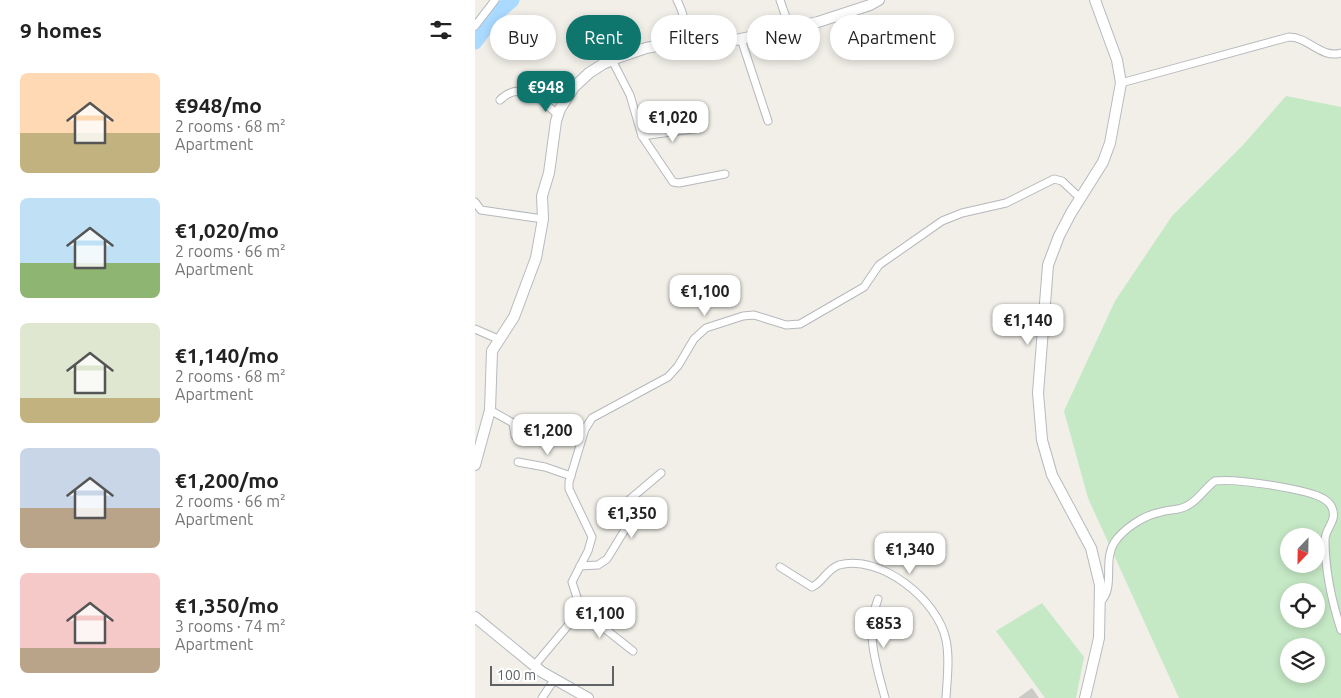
<!DOCTYPE html>
<html lang="en">
<head>
<meta charset="utf-8">
<style>
	body { margin:0; font-family:Ubuntu,sans-serif; background:#f2f2f2; color:#222; height:100vh; display:flex; flex-direction:column; font-size:19px; white-space:nowrap }
	* { box-sizing:border-box; margin:0 }
	p { font-size:16px; color:#767676 }
	.icon { flex:none; width:28px; height:28px; fill:none; stroke:currentColor; stroke-width:2; stroke-linecap:round; stroke-linejoin:round }
	.map { position:relative; flex:1; overflow:hidden }
	.sheet { display:flex; flex-direction:column; background:#fff; width:475px }
	.sheet>* { flex:none }
	.banner { position:absolute; left:15px; top:15px; width:475px; height:45px; display:flex; gap:10px }
	.needle { width:32px; rotate:202deg }
	.controls { position:absolute; left:805px; top:528px; display:grid; gap:10px }
	.controls a { display:grid; place-items:center; width:45px; height:45px; border-radius:50%; background:#fff; box-shadow:0 2px 8px #0003; font-size:25px }
	.scale { position:absolute; left:15px; bottom:12px; width:124px; box-sizing:border-box; padding-left:5px; border:2px solid #5f6368; border-top:0; font-size:14px; line-height:18px; white-space:nowrap; color:#5f6368; -webkit-text-stroke:4px #fff; paint-order:stroke }
	.price { position:absolute; translate:-50% -42px; padding:0 11px; border-radius:10px; background:#fff; color:#222; font-size:16px; line-height:32px; filter:drop-shadow(0 1px 2px #0008) }
	.price::after { content:''; position:absolute; left:50%; top:30px; width:15px; height:11px; margin-left:-8px; background:inherit; clip-path:polygon(0 0,100% 0,50% 100%) }
	.price.selected { background:#0f766e; color:#fff }
	ul { padding:0; list-style:none }
	li { display:flex; align-items:center; gap:15px; height:125px; padding:0 20px }
	li span { display:grid; place-items:center; flex:none; width:140px; height:100px; border-radius:8px; color:#555 }
	li>.icon { margin-inline-start:auto }
	span .icon { width:60px; height:60px; fill:#fffc; stroke-width:1 }
	li b { font-size:21px }
	h2 { display:flex; justify-content:space-between; align-items:center; height:60px; padding:0 20px; font-size:21px }
	.pill { padding:0 18px; border-radius:22px; background:#fff; box-shadow:0 2px 8px #0003; font-size:18px; line-height:45px }
	.pill.selected { background:#0f766e; color:#fff }
	main { display:flex; flex:1; min-height:0 }
	.map>svg:first-child { display:block }
	.green { fill:#c5e8c5; fill-rule:evenodd }
	.lines { fill:none; stroke-linecap:round; stroke-linejoin:round }
	.river { stroke:#aadaff; stroke-width:15 }
	.building { fill:#cccac5 }
	.street-casing { stroke:#b5b8bc; stroke-width:9 }
	.secondary-casing { stroke:#b6babf; stroke-width:12 }
	.street { stroke:#fff; stroke-width:7 }
	.secondary { stroke:#fff; stroke-width:10 }
</style>
</head>
<body>
<main>
<section class="sheet">
<h2>9 homes<svg class="icon" aria-label="filters" viewBox="0 0 24 24"><path d="M4 7h16M4 17h16"/><circle cx="9" cy="7" r="2"/><circle cx="15" cy="17" r="2"/></svg></h2>
<ul>
<li><span style="background:linear-gradient(#ffd9b3 60%,#c2b280 0)"><svg class="icon" aria-label="home" viewBox="0 0 24 24"><path d="M3 11l9-7 9 7M6 9v11h12V9"/></svg></span><div><b>€948/mo</b><p>2 rooms · 68 m²</p><p>Apartment</p></div></li>
<li><span style="background:linear-gradient(#bfe0f5 65%,#8fb573 0)"><svg class="icon" aria-label="home" viewBox="0 0 24 24"><path d="M3 11l9-7 9 7M6 9v11h12V9"/></svg></span><div><b>€1,020/mo</b><p>2 rooms · 66 m²</p><p>Apartment</p></div></li>
<li><span style="background:linear-gradient(#dfe7d0 75%,#c2b280 0)"><svg class="icon" aria-label="home" viewBox="0 0 24 24"><path d="M3 11l9-7 9 7M6 9v11h12V9"/></svg></span><div><b>€1,140/mo</b><p>2 rooms · 68 m²</p><p>Apartment</p></div></li>
<li><span style="background:linear-gradient(#c9d6e8 60%,#b9a48a 0)"><svg class="icon" aria-label="home" viewBox="0 0 24 24"><path d="M3 11l9-7 9 7M6 9v11h12V9"/></svg></span><div><b>€1,200/mo</b><p>2 rooms · 66 m²</p><p>Apartment</p></div></li>
<li><span style="background:linear-gradient(#f6c9c9 75%,#b9a48a 0)"><svg class="icon" aria-label="home" viewBox="0 0 24 24"><path d="M3 11l9-7 9 7M6 9v11h12V9"/></svg></span><div><b>€1,350/mo</b><p>3 rooms · 74 m²</p><p>Apartment</p></div></li>
</ul>
</section>
<div class="map">
<svg width="866" height="698" viewBox="0 0 866 698">
	<rect width="100%" height="100%" fill="#f1efe8"/>
	<g class="green">
		<path d="M811,96L866,107V698H704L613,498L589,411L640,301L697,216L768,145ZM814,536H841V564H814ZM814,591H841V619H814ZM814,646H841V674H814Z"/>
		<path d="M567,603L609,657L601,698H570L521,631Z"/>
	</g>
	<g class="lines">
		<path class="river" d="M0,42L21,14L37,0"/>
	</g>
	<path class="building" d="M557,688L564,698H543Z"/>
	<g class="lines">
		<g class="street-casing">
			<g id="street">
				<path d="M202,0C210,16 214,32 204,48"/>
				<path d="M305,0L315,29"/>
				<path d="M0,26L20,0"/>
				<path d="M266,39L293,121"/>
				<path d="M137,60L155,95L167,136L198,182L204,183L250,174"/>
				<path d="M646,83L814,37C834,37 846,59 866,53"/>
				<path d="M25,100C46,79 67,100 83,115"/>
				<path d="M167,136L225,128"/>
				<path d="M0,202L6,210L68,219"/>
				<path d="M0,329L23,339"/>
				<path d="M15,410L38,423L40,436"/>
				<path d="M43,462L70,467L96,476"/>
				<path d="M105,566L123,565L132,559L151,528L154,500L186,473"/>
				<path d="M305,567L337,587C348,582 352,569 364,565C406,554 463,600 471,640C475,659 472,679 471,698"/>
				<path d="M403,599C390,633 401,664 410,698"/>
				<path d="M626,601C640,588 628,561 639,543C648,529 669,515 686,512C696,509 706,511 715,504C725,498 731,487 740,481C760,478 833,489 849,499C854,502 857,506 858,511C861,522 850,529 850,540C850,570 857,602 866,630"/>
				<path d="M106,610L158,651"/>
				<path d="M59,666L106,610L97,582L113,551L117,537L94,489V482L110,429L117,418L193,377L203,366L219,339L231,328L268,316L279,315L311,325L325,324L389,287L404,265L467,221L487,213L531,203L579,179L587,181L605,198"/>
				<path d="M67,698L79,680"/>
			</g>
		</g>
		<g class="secondary-casing">
			<g id="secondary">
				<path d="M0,465L15,410L17,351L39,317L61,258L68,219L67,196L74,173L81,121L85,109L99,87L114,73L128,64L142,58L171,48L182,46L224,48L343,22L395,5L404,0"/>
				<path d="M0,617L67,672L113,698"/>
				<path d="M610,698L624,638L625,585L616,548L577,475L567,440L563,393L573,265L584,236L596,213L628,162L635,143L646,83L642,60L620,0"/>
			</g>
		</g>
		<use href="#street" class="street"/>
		<use href="#secondary" class="secondary"/>
	</g>
</svg>
<div class="controls">
<a><svg class="needle" viewBox="-14 -14 28 28"><path d="M0-13l5 13h-10z" fill="#e53935"/><path d="M0 13l5-13h-10z" fill="#767676"/></svg></a>
<a><svg class="icon" aria-label="locate" viewBox="0 0 24 24"><circle cx="12" cy="12" r="6"/><path d="M12 2v4M12 18v4M2 12h4M18 12h4"/></svg></a>
<a><svg class="icon" aria-label="layers" viewBox="0 0 24 24"><path d="M12 4l9 5-9 5-9-5zM3 14l9 5 9-5"/></svg></a>
</div>
<div class="scale">100 m</div>
<b class="price selected" style="left:71px;top:113px">€948</b>
<b class="price" style="left:198px;top:143px">€1,020</b>
<b class="price" style="left:230px;top:317px">€1,100</b>
<b class="price" style="left:553px;top:346px">€1,140</b>
<b class="price" style="left:73px;top:456px">€1,200</b>
<b class="price" style="left:157px;top:539px">€1,350</b>
<b class="price" style="left:435px;top:575px">€1,340</b>
<b class="price" style="left:125px;top:639px">€1,100</b>
<b class="price" style="left:409px;top:649px">€853</b>
<div class="banner">
<a class="pill">Buy</a>
<a class="pill selected">Rent</a>
<a class="pill">Filters</a>
<a class="pill">New</a>
<a class="pill">Apartment</a>
</div>
</div>
</main>
</body>
</html>
